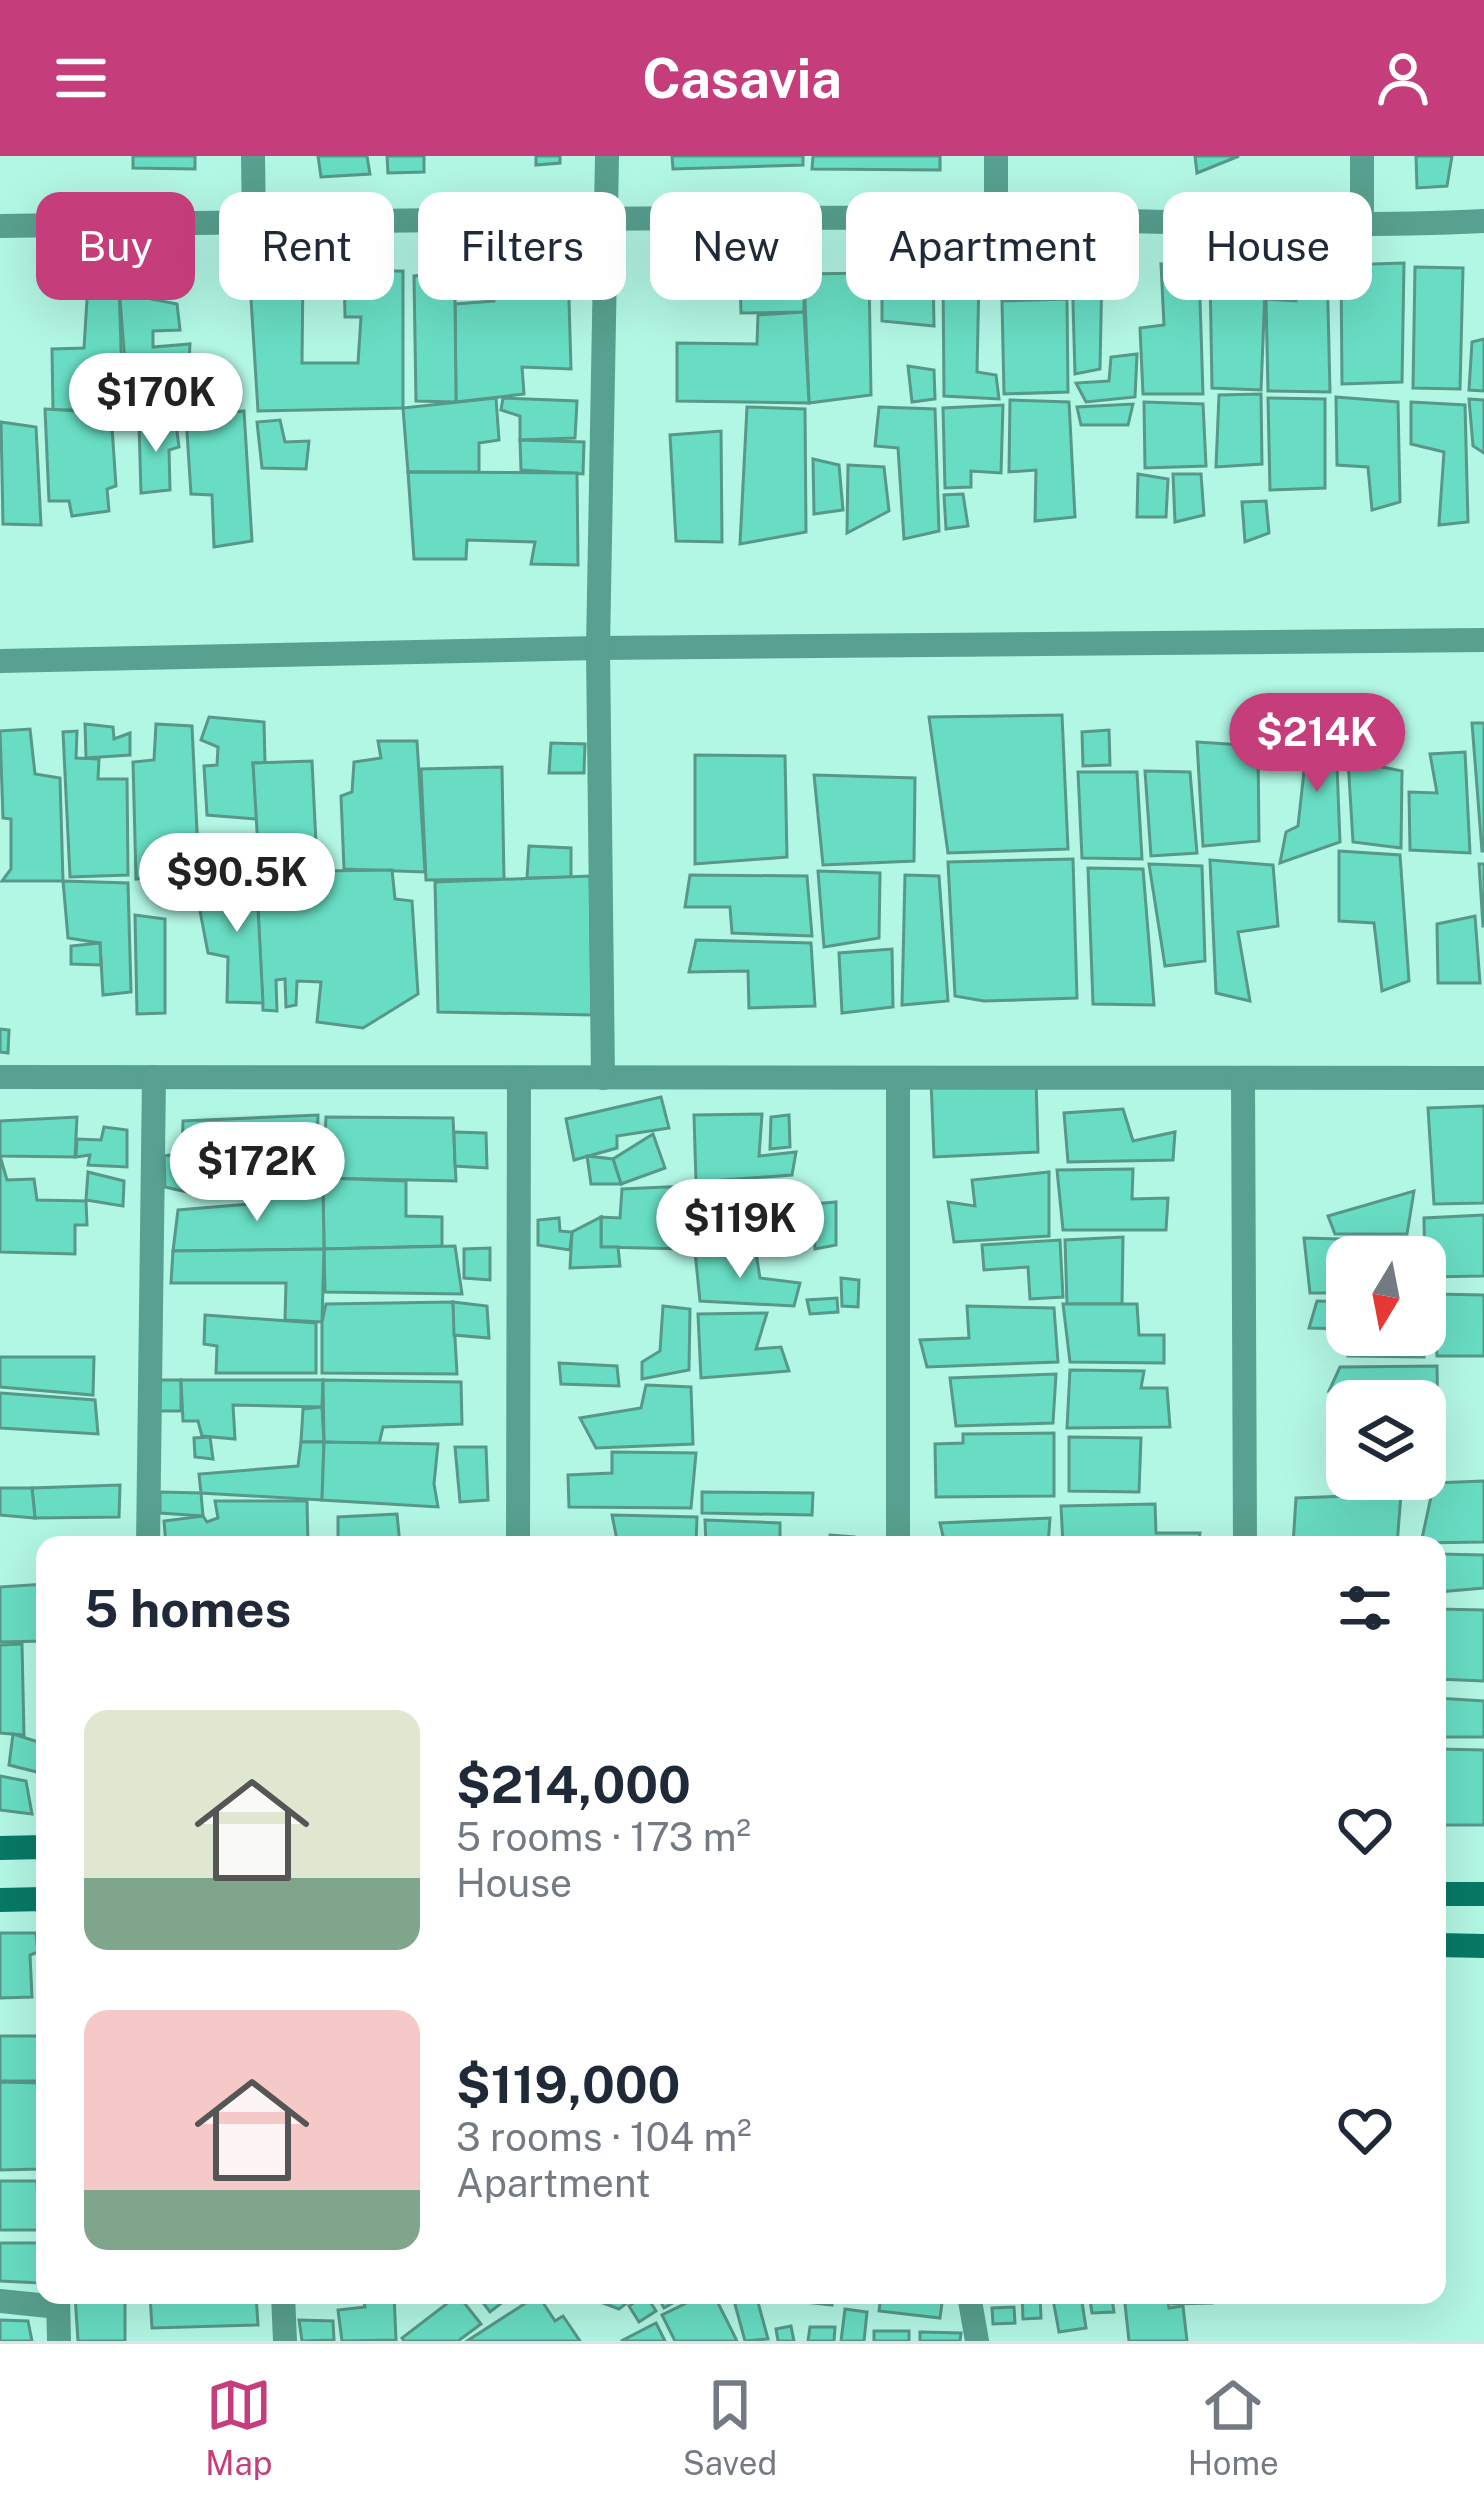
<!DOCTYPE html>
<html lang="en">
<head>
<meta charset="utf-8">
<style>
	body { margin:0; font-family:"Public Sans",sans-serif; background:#f6f6f7; color:#1f2937; height:100vh; display:flex; flex-direction:column; font-size:45px; white-space:nowrap }
	* { box-sizing:border-box; margin:0 }
	p { font-size:39px; color:#747a83 }
	.icon { flex:none; width:66px; height:66px; fill:none; stroke:currentColor; stroke-width:2; stroke-linecap:round; stroke-linejoin:round }
	.map { position:relative; flex:1; overflow:hidden }
	.details { position:absolute; left:36px; top:1380px; width:1410px; height:768px; display:flex; flex-direction:column; background:#fff; border-radius:24px; box-shadow:0 12px 48px #0002 }
	.details>* { flex:none }
	.banner { position:absolute; left:36px; top:36px; width:1413px; height:108px; display:flex; gap:24px }
	.needle { width:78px; rotate:190deg }
	.fabs { position:absolute; left:1326px; top:1080px; display:grid; gap:24px }
	.fabs a { display:grid; place-items:center; width:120px; height:120px; border-radius:24px; background:#fff; box-shadow:0 12px 48px #0002; font-size:60px }
	.price { position:absolute; translate:-50% -102px; padding:0 27px; border-radius:42px; background:#fff; color:#222; font-size:39px; line-height:78px; filter:drop-shadow(0 3px 6px #0008) }
	.price::after { content:''; position:absolute; left:50%; top:72px; width:36px; height:27px; margin-left:-18px; background:inherit; clip-path:polygon(0 0,100% 0,50% 100%) }
	.price.on { background:#c53e7b; color:#fff }
	ul { padding:0; list-style:none }
	li { display:flex; align-items:center; gap:36px; height:300px; padding:0 48px }
	li span { display:grid; place-items:center; flex:none; width:336px; height:240px; border-radius:24px; color:#555 }
	li>.icon { margin-inline-start:auto }
	span .icon { width:144px; height:144px; fill:#fffc; stroke-width:1 }
	li b { font-size:51px }
	h2 { display:flex; justify-content:space-between; align-items:center; height:144px; padding:0 48px; font-size:51px }
	.chip { padding:0 42px; border-radius:24px; background:#fff; box-shadow:0 12px 48px #0002; font-size:42px; line-height:108px }
	.chip.on { background:#c53e7b; color:#fff }
	header { display:flex; justify-content:space-between; align-items:center; height:156px; padding:0 48px; background:#c53e7b; color:#fff; font-size:54px; font-weight:700 }
	.menu { display:flex; justify-content:space-around; align-items:center; height:168px; border-top:3px solid #e0e1e3; background:#fff; font-size:33px; color:#747a83 }
	.menu a { display:grid; justify-items:center; gap:6px }
	.menu .on { color:#c53e7b }
	.map>svg:first-child { display:block }
	.building { fill:#68ddc3; stroke:#579888; stroke-width:3 }
	.lines { fill:none; stroke-linecap:round; stroke-linejoin:round }
	.minor { stroke:#58a08f; stroke-width:24 }
	.secondary { stroke:#087966; stroke-width:24 }
</style>
</head>
<body>
<header><svg class="icon" aria-label="menu" viewBox="0 0 24 24"><path d="M4 6h16M4 12h16M4 18h16"/></svg>Casavia<svg class="icon" aria-label="person" viewBox="0 0 24 24"><circle cx="12" cy="8" r="4"/><path d="M4 21q1-7 8-7t8 7"/></svg></header>
<div class="map">
<svg width="1484" height="2185" viewBox="0 0 1484 2185">
	<rect width="100%" height="100%" fill="#b2f6e4"/>
	<g class="building">
		<path d="M133,0H195V13L133,12Z"/>
		<path d="M318,0H367L370,18L321,21Z"/>
		<path d="M387,0H424V16L388,17Z"/>
		<path d="M536,0H560V7L536,9Z"/>
		<path d="M672,0H803V9L673,13Z"/>
		<path d="M813,0H940V14L812,13Z"/>
		<path d="M1195,0H1239L1197,17Z"/>
		<path d="M1416,0H1452L1447,30L1417,32Z"/>
		<path d="M1404,107L1402,226L1342,228L1341,109Z"/>
		<path d="M1161,108L1199,112L1203,238H1143L1140,172L1164,169Z"/>
		<path d="M1327,108L1330,236L1268,235L1266,143L1296,145L1292,110Z"/>
		<path d="M568,110L571,213L522,211L524,238L456,246L455,148L494,145L497,111Z"/>
		<path d="M1266,110L1261,234L1212,232L1210,115Z"/>
		<path d="M249,111L303,114L302,207H358L361,161H345L344,115H403V252L258,255Z"/>
		<path d="M1415,111L1463,112L1460,233L1413,232Z"/>
		<path d="M1102,112L1100,213L1075,218L1072,113Z"/>
		<path d="M933,114L934,170L882,165V120Z"/>
		<path d="M943,116L979,120L977,216L996,219L999,243L944,240Z"/>
		<path d="M869,117L871,239L809,247L804,118Z"/>
		<path d="M440,118L439,142H455L456,246L416,245L414,120Z"/>
		<path d="M804,118V156L741,157L740,119Z"/>
		<path d="M146,120L151,143L177,148L180,174L153,175V191L190,188L186,261L129,259L119,129L122,121Z"/>
		<path d="M88,127L119,129L123,254H53L52,193L84,192Z"/>
		<path d="M1067,143L1068,236L1004,238L1002,145Z"/>
		<path d="M804,156L809,247L677,245V187L757,188L758,159Z"/>
		<path d="M1484,183V235L1469,234L1472,186Z"/>
		<path d="M1137,198L1135,241L1086,246L1076,227L1109,225L1111,201Z"/>
		<path d="M908,210L934,214L935,243L912,246Z"/>
		<path d="M1261,238L1262,308L1216,311L1219,239Z"/>
		<path d="M1336,241L1398,246L1400,346L1372,354L1368,311L1337,309Z"/>
		<path d="M496,242L499,284L479,287V316H408L403,252Z"/>
		<path d="M503,242L577,245L575,282L520,284V260L501,254Z"/>
		<path d="M1268,242L1325,243V332L1270,334Z"/>
		<path d="M1469,243L1484,244V297L1473,290Z"/>
		<path d="M1010,244L1069,246L1075,361L1035,365L1036,314L1009,316Z"/>
		<path d="M1144,246L1203,248L1206,310L1145,312Z"/>
		<path d="M1411,246L1465,249L1468,366L1439,369L1444,296L1411,288Z"/>
		<path d="M1133,248L1128,269H1081L1077,251Z"/>
		<path d="M1003,249L1001,317L971,315V331L945,332L943,252Z"/>
		<path d="M747,251L805,253L806,376L740,388Z"/>
		<path d="M879,251L935,253L939,375L904,383L898,292L875,290Z"/>
		<path d="M45,253L111,257L116,330L107,333L109,355L72,360L69,345H49Z"/>
		<path d="M244,255L252,385L214,391L212,339L191,338L186,261Z"/>
		<path d="M280,264L285,286L309,285L306,313L262,312L257,266Z"/>
		<path d="M1,266L36,271L41,369L3,368Z"/>
		<path d="M139,267L176,268L179,291L169,294L170,334L141,337Z"/>
		<path d="M721,275L722,386L676,385L670,279Z"/>
		<path d="M520,284L584,286L583,318L521,314Z"/>
		<path d="M813,303L839,309L843,354L814,358Z"/>
		<path d="M848,309L884,311L889,355L847,377Z"/>
		<path d="M408,316L577,317L578,409L531,408L535,386L467,384L466,403H414Z"/>
		<path d="M1138,318L1168,323L1166,361H1137Z"/>
		<path d="M1173,318H1201L1204,359L1175,366Z"/>
		<path d="M963,338L968,370L946,373L944,339Z"/>
		<path d="M1266,345L1269,377L1245,386L1242,346Z"/>
		<path d="M1062,559L1068,693L948,697L929,561Z"/>
		<path d="M1335,559L1340,686L1280,707L1286,676L1298,670L1309,570Z"/>
		<path d="M209,561L264,566L265,607H253L257,663L207,659L204,610L217,609L218,591L201,584Z"/>
		<path d="M1472,567H1484V695H1482Z"/>
		<path d="M85,568L113,571L114,583L130,577V599L86,602Z"/>
		<path d="M156,568L192,570L199,717L136,723L133,606L154,604Z"/>
		<path d="M1383,568L1382,611L1402,615L1401,692L1353,686L1346,571Z"/>
		<path d="M30,573L35,618L60,622L63,725H2L11,713V663L3,662L0,575Z"/>
		<path d="M1109,574L1110,609L1083,610L1082,576Z"/>
		<path d="M77,575L76,602L99,603L98,623H127L128,719L70,721L63,576Z"/>
		<path d="M378,585H417L425,716L344,713L341,640L352,636L354,606L381,602Z"/>
		<path d="M1197,586L1258,590L1259,685L1203,690Z"/>
		<path d="M551,587L585,588L584,617H549Z"/>
		<path d="M1465,596L1470,697L1410,694L1409,636L1437,637L1430,598Z"/>
		<path d="M695,599L785,600L787,701L695,708Z"/>
		<path d="M312,605L317,708L259,709L253,607Z"/>
		<path d="M502,611L504,723L426,724L421,613Z"/>
		<path d="M1145,615L1190,616L1197,697L1151,700Z"/>
		<path d="M1078,616H1137L1142,703L1082,702Z"/>
		<path d="M814,619L915,622L914,705L823,709Z"/>
		<path d="M529,690L571,692V721L527,722Z"/>
		<path d="M1339,695L1400,699L1409,825L1382,835L1374,767L1339,765Z"/>
		<path d="M1073,703L1077,842L984,845L955,840L948,706Z"/>
		<path d="M1210,704L1273,709L1278,770L1238,776L1250,845L1216,837Z"/>
		<path d="M1149,708L1202,710L1205,805L1165,810Z"/>
		<path d="M1479,708H1484V770H1483Z"/>
		<path d="M1088,712L1143,713L1154,849L1093,848Z"/>
		<path d="M392,714L395,743L412,745L418,838L363,872L317,866L321,826L297,825L296,849L286,851L285,823L276,824L277,855L263,854L258,753L279,749L277,727L322,715Z"/>
		<path d="M818,715L880,717L879,782L824,791Z"/>
		<path d="M690,719L807,720L812,780L732,777L730,751H685Z"/>
		<path d="M905,719L939,720L948,845L902,849Z"/>
		<path d="M590,720L592,859L438,856L435,726Z"/>
		<path d="M63,725L128,727L131,836L103,839L100,787L68,782Z"/>
		<path d="M277,727L270,751L258,753L263,847L227,846L228,801L208,797L196,734Z"/>
		<path d="M135,759L165,763V857L137,858Z"/>
		<path d="M1475,760L1480,827H1438L1437,768Z"/>
		<path d="M696,784L811,787L815,850L749,852L748,815L689,816Z"/>
		<path d="M100,787L101,809L71,808V790Z"/>
		<path d="M892,793L893,851L842,857L839,797Z"/>
		<path d="M0,873L9,874L8,897L0,896Z"/>
		<path d="M1036,922L1038,996L934,1001L931,924Z"/>
		<path d="M661,941L669,972L617,980V992L574,1004L566,963Z"/>
		<path d="M1484,950V1047L1434,1048L1428,952Z"/>
		<path d="M1123,953L1133,985L1175,976L1173,1004L1068,1006L1064,957Z"/>
		<path d="M762,958L759,1000L796,996L792,1019L696,1026L694,959Z"/>
		<path d="M318,959L316,1026L202,1030L200,999L182,997L183,965Z"/>
		<path d="M789,959L790,991L770,993L771,961Z"/>
		<path d="M77,961L75,1001L0,1000V965Z"/>
		<path d="M326,961L453,962L456,1025L323,1022Z"/>
		<path d="M104,971L127,974V1011L88,1009L90,999L76,1001L77,983L101,984Z"/>
		<path d="M454,976L486,977L487,1012L455,1010Z"/>
		<path d="M653,978L665,1012L621,1028L613,1003Z"/>
		<path d="M182,997L181,1018L190,1020L187,1036L165,1031L164,1000Z"/>
		<path d="M0,1000L7,1024L34,1023L37,1044L86,1045L87,1069H75V1098L0,1096Z"/>
		<path d="M587,1000L613,1003L621,1028H591Z"/>
		<path d="M1133,1013L1132,1043L1168,1042L1166,1074H1063L1057,1014Z"/>
		<path d="M88,1016L124,1025L123,1050L86,1044Z"/>
		<path d="M1049,1016V1080L954,1086L948,1046L975,1050L972,1024Z"/>
		<path d="M323,1022L406,1025V1060L442,1061V1090L324,1093Z"/>
		<path d="M316,1026L323,1032L324,1093L173,1095L178,1054L262,1047L288,1031Z"/>
		<path d="M792,1027L795,1087L695,1088L698,1034Z"/>
		<path d="M687,1030L686,1093L601,1091V1061L620,1062L622,1033Z"/>
		<path d="M1414,1035L1407,1078H1335L1328,1060Z"/>
		<path d="M836,1046V1089L815,1093L813,1048Z"/>
		<path d="M1484,1059V1120L1425,1121L1424,1062Z"/>
		<path d="M601,1061V1091H618L620,1110L570,1112L572,1076Z"/>
		<path d="M559,1062L560,1075L572,1076L570,1094L538,1089V1064Z"/>
		<path d="M1123,1081L1122,1148H1067L1065,1084Z"/>
		<path d="M1304,1082L1411,1085L1407,1101H1347V1137H1310Z"/>
		<path d="M1060,1084L1063,1141L1030,1143L1028,1111L984,1114L982,1089Z"/>
		<path d="M455,1090L462,1138L325,1136L324,1093Z"/>
		<path d="M490,1092V1124L464,1122V1093Z"/>
		<path d="M324,1093L322,1166L285,1164L286,1127H171L173,1095Z"/>
		<path d="M695,1096L756,1097L760,1122L800,1127L794,1150L700,1145Z"/>
		<path d="M841,1122L859,1124L858,1151L842,1150Z"/>
		<path d="M1433,1138L1484,1139V1200H1437Z"/>
		<path d="M837,1142L838,1156L810,1158L807,1144Z"/>
		<path d="M1317,1145L1347,1146V1173L1309,1172Z"/>
		<path d="M453,1146L457,1218L322,1217V1166L326,1148Z"/>
		<path d="M453,1146L487,1150L489,1182L454,1179Z"/>
		<path d="M1063,1148H1137L1139,1179H1164V1207L1070,1206Z"/>
		<path d="M663,1150L690,1153L689,1214L642,1223V1206L660,1195Z"/>
		<path d="M967,1150L1054,1152L1058,1206L927,1211L920,1184L969,1182Z"/>
		<path d="M767,1157L756,1193L781,1191L789,1215L701,1222L698,1158Z"/>
		<path d="M205,1159L316,1167V1217H216L217,1190L204,1188Z"/>
		<path d="M1348,1179H1424V1201L1348,1200Z"/>
		<path d="M0,1201H94L93,1239L0,1231Z"/>
		<path d="M559,1207L617,1210L619,1230L561,1228Z"/>
		<path d="M1437,1210L1438,1273L1425,1271V1245H1353V1232L1329,1235L1340,1211Z"/>
		<path d="M1070,1214L1144,1215L1141,1232H1167L1170,1271L1067,1272Z"/>
		<path d="M1056,1218L1053,1267L956,1270L950,1222Z"/>
		<path d="M151,1224H181V1255H154Z"/>
		<path d="M181,1224H323L322,1251L233,1249L235,1283L202,1280L198,1265H183Z"/>
		<path d="M323,1224L461,1226L462,1268L383,1271L379,1288L324,1286Z"/>
		<path d="M646,1229L691,1231L693,1288L596,1292L580,1262L641,1252Z"/>
		<path d="M0,1237L95,1244L98,1278L0,1272Z"/>
		<path d="M322,1251L324,1286H301L303,1253Z"/>
		<path d="M1054,1277V1340L936,1341L935,1288L963,1287V1278Z"/>
		<path d="M210,1281L213,1303L195,1301L194,1282Z"/>
		<path d="M1069,1281L1141,1282L1139,1336L1069,1335Z"/>
		<path d="M301,1286H324L322,1344L201,1337L199,1318L298,1310Z"/>
		<path d="M324,1286L438,1288L434,1328L438,1351L322,1344Z"/>
		<path d="M455,1291H486L488,1344L460,1346Z"/>
		<path d="M612,1296L696,1297L691,1352L569,1351L568,1319L612,1317Z"/>
		<path d="M1484,1325V1386L1421,1387L1434,1327Z"/>
		<path d="M120,1329L119,1361L35,1362L32,1332Z"/>
		<path d="M0,1332H32L35,1362L0,1359Z"/>
		<path d="M160,1336L201,1337L203,1360L160,1357Z"/>
		<path d="M702,1336L813,1337L812,1359L702,1357Z"/>
		<path d="M1401,1338L1397,1389H1293L1296,1342Z"/>
		<path d="M215,1345H307L308,1389H166L164,1365L203,1360L207,1366L218,1362Z"/>
		<path d="M1155,1348L1156,1377H1200L1198,1389H1063L1061,1350Z"/>
		<path d="M397,1358L400,1389H338V1361Z"/>
		<path d="M612,1359L697,1361L696,1389H570L617,1384Z"/>
		<path d="M1050,1362L1048,1389H945L940,1367Z"/>
		<path d="M705,1364L780,1367V1389H706Z"/>
		<path d="M830,1379L854,1381V1389H829Z"/>
		<path d="M1437,1398L1484,1399V1432L1437,1436Z"/>
		<path d="M45,1428V1485L0,1486V1431Z"/>
		<path d="M1437,1453L1484,1454V1525L1437,1523Z"/>
		<path d="M22,1488L24,1579L0,1577V1489Z"/>
		<path d="M1437,1542L1484,1545V1581H1437Z"/>
		<path d="M13,1578L45,1588V1618L9,1609Z"/>
		<path d="M1437,1593L1484,1594V1669H1437Z"/>
		<path d="M0,1620L26,1625L32,1658L0,1654Z"/>
		<path d="M0,1777H36L38,1796L30,1799L32,1841L0,1842Z"/>
		<rect x="0" y="1880" width="38" height="45"/>
		<path d="M0,1926L40,1927V2013L0,2014Z"/>
		<path d="M0,2025H37L39,2074H0Z"/>
		<path d="M0,2087H40V2127L0,2125Z"/>
		<path d="M75,2139H125V2185H78Z"/>
		<path d="M150,2139H256L258,2169L152,2172Z"/>
		<path d="M363,2139H394L396,2184L342,2185L338,2154L365,2151Z"/>
		<path d="M458,2139L481,2168L458,2185H404L402,2182Z"/>
		<path d="M477,2139H512L490,2156Z"/>
		<path d="M538,2139L555,2165L563,2160L580,2185H467Z"/>
		<path d="M592,2139H637L619,2153L595,2144Z"/>
		<path d="M646,2139L656,2155L639,2166L629,2150Z"/>
		<path d="M657,2139H687L664,2152Z"/>
		<path d="M703,2139H714L737,2185H675L662,2159Z"/>
		<path d="M756,2139L768,2183L745,2185L733,2141Z"/>
		<path d="M797,2139H833L832,2149L796,2145Z"/>
		<path d="M881,2139H943L940,2162L879,2155Z"/>
		<path d="M1022,2139H1040L1041,2162L1023,2163Z"/>
		<path d="M1081,2139L1086,2172L1059,2176L1053,2143Z"/>
		<path d="M1124,2139H1167L1169,2152L1183,2150L1187,2185H1129Z"/>
		<path d="M1173,2139H1212V2147L1172,2148Z"/>
		<path d="M1112,2142L1114,2156L1092,2157L1090,2144Z"/>
		<path d="M1014,2151L1015,2167L993,2168L992,2152Z"/>
		<path d="M845,2153L867,2156L864,2185H841Z"/>
		<path d="M0,2164L28,2165L32,2185H0Z"/>
		<path d="M299,2164L333,2165L334,2184L302,2185Z"/>
		<path d="M656,2167L665,2185H621Z"/>
		<path d="M791,2170L794,2185H778L776,2173Z"/>
		<path d="M810,2171H835L834,2185H808Z"/>
		<rect x="874" y="2175" width="35" height="10"/>
		<path d="M920,2176L961,2177L960,2185H920Z"/>
	</g>
	<g class="lines">
		<g class="minor">
			<path d="M253,0L254,66"/>
			<path d="M1362,0V71"/>
			<path d="M996,62V0"/>
			<path d="M0,70C313,65 625,61 938,62C1120,62 1302,74 1484,65"/>
			<path d="M0,505L598,492L1484,484"/>
			<path d="M0,921L1484,922"/>
			<path d="M603,922L598,492L607,0"/>
			<path d="M898,922V1389"/>
			<path d="M1243,922L1245,1389"/>
			<path d="M148,1389L154,921"/>
			<path d="M518,1389L519,922"/>
			<path d="M58,2139L59,2185"/>
			<path d="M283,2139L285,2185"/>
			<path d="M969,2139L977,2185"/>
			<path d="M0,2145L58,2151"/>
		</g>
		<g class="secondary">
			<path d="M0,1692L45,1691"/>
			<path d="M1437,1738H1484"/>
			<path d="M0,1744L45,1743"/>
			<path d="M1437,1789L1484,1790"/>
		</g>
	</g>
</svg>
<div class="fabs">
<a><svg class="needle" viewBox="-14 -14 28 28"><path d="M0-13l5 13h-10z" fill="#e53935"/><path d="M0 13l5-13h-10z" fill="#747a83"/></svg></a>
<a><svg class="icon" aria-label="layers" viewBox="0 0 24 24"><path d="M12 4l9 5-9 5-9-5zM3 14l9 5 9-5"/></svg></a>
</div>
<b class="price" style="left:156px;top:299px">$170K</b>
<b class="price on" style="left:1317px;top:639px">$214K</b>
<b class="price" style="left:237px;top:779px">$90.5K</b>
<b class="price" style="left:257px;top:1068px">$172K</b>
<b class="price" style="left:740px;top:1125px">$119K</b>
<div class="banner">
<a class="chip on">Buy</a>
<a class="chip">Rent</a>
<a class="chip">Filters</a>
<a class="chip">New</a>
<a class="chip">Apartment</a>
<a class="chip">House</a>
</div>
<section class="details">
<h2>5 homes<svg class="icon" aria-label="filters" viewBox="0 0 24 24"><path d="M4 7h16M4 17h16"/><circle cx="9" cy="7" r="2"/><circle cx="15" cy="17" r="2"/></svg></h2>
<ul>
<li><span style="background:linear-gradient(#dfe7d0 70%,#7fa58c 0)"><svg class="icon" aria-label="home" viewBox="0 0 24 24"><path d="M3 11l9-7 9 7M6 9v11h12V9"/></svg></span><div><b>$214,000</b><p>5 rooms · 173 m²</p><p>House</p></div><svg class="icon" aria-label="heart" viewBox="0 0 24 24"><path d="M12 20l-8-8c-3-5 5-10 8-4 3-6 11-1 8 4z"/></svg></li>
<li><span style="background:linear-gradient(#f6c9c9 75%,#7fa58c 0)"><svg class="icon" aria-label="home" viewBox="0 0 24 24"><path d="M3 11l9-7 9 7M6 9v11h12V9"/></svg></span><div><b>$119,000</b><p>3 rooms · 104 m²</p><p>Apartment</p></div><svg class="icon" aria-label="heart" viewBox="0 0 24 24"><path d="M12 20l-8-8c-3-5 5-10 8-4 3-6 11-1 8 4z"/></svg></li>
</ul>
</section>
</div>
<nav class="menu">
<a class="on"><svg class="icon" aria-label="map" viewBox="0 0 24 24"><path d="M3 6l6-2 6 2 6-2v14l-6 2-6-2-6 2zM9 4v14M15 6v14"/></svg>Map</a>
<a><svg class="icon" aria-label="saved" viewBox="0 0 24 24"><path d="M7 4h10v16l-5-4-5 4z"/></svg>Saved</a>
<a><svg class="icon" aria-label="home" viewBox="0 0 24 24"><path d="M3 11l9-7 9 7M6 9v11h12V9"/></svg>Home</a>
</nav>
</body>
</html>
